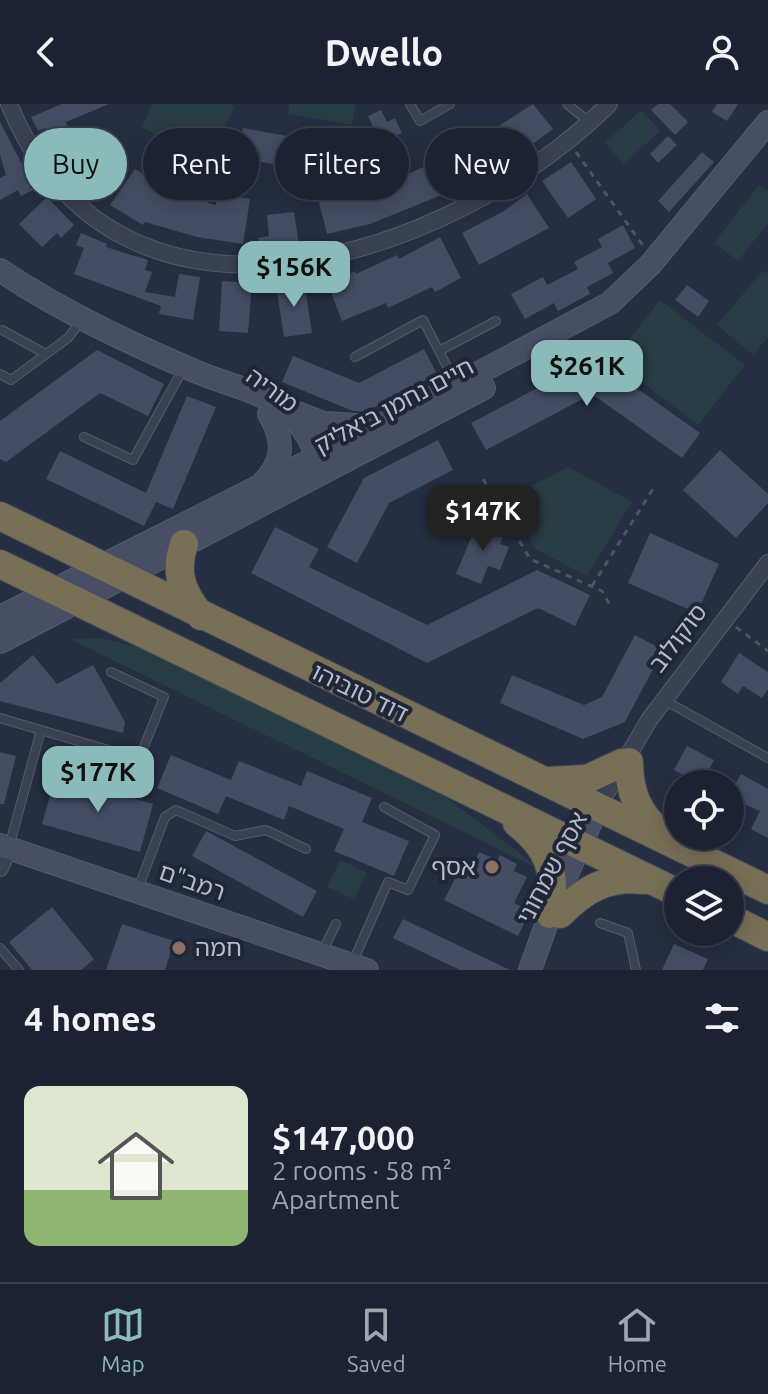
<!DOCTYPE html>
<html lang="en">
<head>
<meta charset="utf-8">
<style>
	body { margin:0; font-family:Ubuntu,"Noto Sans Hebrew",sans-serif; background:#252a3a; color:#f1f3f6; height:100vh; display:flex; flex-direction:column; font-size:30px; white-space:nowrap }
	* { box-sizing:border-box; margin:0 }
	p { font-size:26px; color:#a0a4ac }
	.icon { flex:none; width:44px; height:44px; fill:none; stroke:currentColor; stroke-width:2; stroke-linecap:round; stroke-linejoin:round }
	.map { position:relative; height:866px; overflow:hidden }
	.drawer { display:flex; flex-direction:column; background:#1c2232; flex:1 }
	.drawer>* { flex:none }
	.guide { position:absolute; left:24px; top:24px; width:720px; height:72px; display:flex; gap:16px }
	.buttons { position:absolute; left:664px; top:666px; display:grid; gap:16px }
	.buttons a { display:grid; place-items:center; width:80px; height:80px; border-radius:50%; background:#1c2232; box-shadow:0 4px 20px #0003,0 0 0 2px #3a3f4d; font-size:40px }
	.price { position:absolute; translate:-50% -68px; padding:0 18px; border-radius:16px; background:#8bbbb9; color:#111; font-size:26px; line-height:52px; filter:drop-shadow(0 2px 4px #0008) }
	.price::after { content:''; position:absolute; left:50%; top:48px; width:24px; height:18px; margin-left:-12px; background:inherit; clip-path:polygon(0 0,100% 0,50% 100%) }
	.price.on { background:#222; color:#fff }
	ul { padding:0; list-style:none }
	li { display:flex; align-items:center; gap:24px; height:200px; padding:0 24px }
	li span { display:grid; place-items:center; flex:none; width:224px; height:160px; border-radius:16px; color:#555 }
	li>.icon { margin-inline-start:auto }
	span .icon { width:96px; height:96px; fill:#fffc; stroke-width:1 }
	li b { font-size:34px }
	h2 { display:flex; justify-content:space-between; align-items:center; height:96px; padding:0 24px; font-size:34px }
	.pill { padding:0 28px; border-radius:36px; background:#1c2232; box-shadow:0 4px 20px #0003,0 0 0 2px #3a3f4d; font-size:28px; line-height:72px }
	.pill.on { background:#8bbbb9; color:#111 }
	header { display:flex; justify-content:space-between; align-items:center; height:104px; padding:0 24px; background:#1c2232; font-size:36px; font-weight:700 }
	.tabs { display:flex; justify-content:space-around; align-items:center; height:112px; border-top:2px solid #3a3f4d; background:#1c2232; font-size:22px; color:#a0a4ac }
	.tabs a { display:grid; justify-items:center; gap:4px }
	.tabs .on { color:#8bbbb9 }
	.map>svg:first-child { display:block }
	.green { fill:#283c43 }
	.building { fill:#444d64 }
	.lines { fill:none; stroke-linecap:round; stroke-linejoin:round }
	.lane-casing { stroke:#555c6c; stroke-width:10 }
	.street-casing { stroke:#555c6c; stroke-width:18 }
	.secondary-casing { stroke:#555c6c; stroke-width:24 }
	.highway-casing { stroke:#424959; stroke-width:30 }
	.path { stroke:#465960; stroke-width:3; stroke-dasharray:6 6; stroke-linecap:butt }
	.lane { stroke:#3a4152; stroke-width:8 }
	.street { stroke:#3a4152; stroke-width:16 }
	.secondary { stroke:#484f65; stroke-width:22 }
	.highway { stroke:#786f57; stroke-width:28 }
	.education-dot { fill:#8d6e63; stroke:#1f2637; stroke-width:3 }
	.labels { text-anchor:middle; stroke-width:8; stroke-linejoin:round; paint-order:stroke }
	.street-label { font-size:24px; fill:#b7bccc; stroke:#1f2637 }
	.poi-label { font-size:24px; fill:#b7bccc; stroke:#1f2637; text-anchor:end }
</style>
</head>
<body>
<header><svg class="icon" aria-label="back" viewBox="0 0 24 24"><path d="M15 5l-7 7 7 7"/></svg>Dwello<svg class="icon" aria-label="person" viewBox="0 0 24 24"><circle cx="12" cy="8" r="4"/><path d="M4 21q1-7 8-7t8 7"/></svg></header>
<div class="map">
<svg width="768" height="866" viewBox="0 0 768 866">
	<rect width="100%" height="100%" fill="#262e42"/>
	<g class="green">
		<path d="M152,0H230L235,2L211,55L142,24Z"/>
		<path d="M289,0H356L352,21L288,10Z"/>
		<path d="M641,6L660,27L624,60L605,39Z"/>
		<path d="M759,81L768,87V119L738,157L714,139Z"/>
		<path d="M763,166L768,170V233L753,251L717,221Z"/>
		<path d="M660,196L745,261L698,321L613,256Z"/>
		<path d="M568,363L632,398L587,472L535,445L509,393Z"/>
		<path d="M102,534L144,545L438,687L543,767L70,535Z"/>
		<path d="M340,756L367,768L354,795L327,783Z"/>
	</g>
	<g class="building">
		<path d="M62,0H109L66,18L72,33L52,41L45,24L38,27L31,13Z"/>
		<path d="M533,0L553,25L523,47L519,44L479,74L471,62L476,59L466,43Z"/>
		<path d="M658,0H670L688,18L675,31L651,6Z"/>
		<path d="M717,0H738L727,17L712,8Z"/>
		<path d="M381,6L387,18L395,14L402,29L392,34L396,40L375,50L364,26L373,23L368,12Z"/>
		<path d="M0,18L35,85L21,92L18,86L0,96V74L6,71L0,51Z"/>
		<path d="M243,24L292,33L295,64L261,58L259,45L256,57L238,53Z"/>
		<path d="M668,32L677,41L658,59L650,50Z"/>
		<path d="M303,35L318,38L312,71Z"/>
		<path d="M108,40L120,55L100,70L106,77L91,88L84,79L79,83L74,80L68,72Z"/>
		<path d="M702,48L714,58L669,108L658,97Z"/>
		<path d="M444,54L459,84L370,120L327,130L319,98L352,89L354,94Z"/>
		<path d="M571,58L596,95L568,114L542,77Z"/>
		<path d="M135,65L148,73L151,68L162,74L156,84L216,101L218,90L250,95L243,140L197,133L145,118L143,121L110,101Z"/>
		<path d="M527,90L549,124L479,161L462,129L504,107Z"/>
		<path d="M47,93L74,121L61,134L57,129L42,143L19,120Z"/>
		<path d="M294,108L299,141L260,145L258,134L269,132L267,111Z"/>
		<path d="M623,121L635,144L608,159L613,169L587,183L590,190L558,207L554,199L525,215L511,190L543,173L547,181L578,165L574,158L602,143L598,135Z"/>
		<path d="M81,129L107,140L106,143L148,156L145,166L152,168L145,188L175,193L179,170L200,173L193,216L159,210L161,202L74,170L84,144L76,141Z"/>
		<path d="M440,133L461,174L435,188L432,183L388,204L386,199L342,217L327,178L355,167L356,170L397,151L399,155Z"/>
		<path d="M222,177L252,179L248,229L219,227Z"/>
		<path d="M304,177L312,229L284,233L276,181Z"/>
		<path d="M687,181L709,197L698,213L675,196Z"/>
		<path d="M424,245L437,270L366,308L353,307L282,278L293,252L359,279Z"/>
		<path d="M97,246L164,280L148,312L100,289L6,358L0,355V317Z"/>
		<path d="M594,254L700,329L682,354L592,290L486,346L471,319Z"/>
		<path d="M187,292L216,303L173,405L156,398L144,422L46,375L60,347L146,389Z"/>
		<path d="M438,336L453,366L389,399L357,459L327,443L364,374Z"/>
		<path d="M720,346L768,390V399L736,434L683,386Z"/>
		<path d="M478,417L505,428L500,440L509,443L500,466L488,462L481,480L456,470Z"/>
		<path d="M275,423L319,445L309,463L427,521L537,466L590,491L575,522L538,504L427,559L251,469Z"/>
		<path d="M650,429L719,460L697,509L628,479Z"/>
		<path d="M635,531L663,546L625,618L583,635L500,599L512,571L584,601L602,593Z"/>
		<path d="M739,549L768,568V585L762,594L743,582L738,590L721,578Z"/>
		<path d="M33,551L57,580L93,561L125,618L123,629L0,597V579Z"/>
		<path d="M687,642L714,656L707,669L729,680H701L674,666Z"/>
		<path d="M0,648L16,652L4,700H0Z"/>
		<path d="M171,651L231,676L239,657L301,682L307,667L372,694L362,718L409,737L394,772L334,747L344,725L289,702L284,716L226,692L218,710L157,684Z"/>
		<path d="M741,670L768,685V734L751,725L760,707L730,694V681L734,682Z"/>
		<path d="M56,671L153,700L140,748L42,720Z"/>
		<path d="M206,727L317,787L303,813L192,752Z"/>
		<path d="M479,748L497,756L500,751L517,760L514,767L527,773L514,799L530,807L518,832L444,796L457,771L465,775Z"/>
		<path d="M52,803L94,855L81,866H32L9,838Z"/>
		<path d="M403,815L510,866H460L393,834Z"/>
		<path d="M122,820L174,837L165,866H106Z"/>
		<path d="M674,840L708,855L703,866H662Z"/>
	</g>
	<g class="lines">
		<g class="lane-casing">
			<g id="lane">
				<path d="M410,0L420,17L450,0"/>
				<path d="M567,0L588,17"/>
				<path d="M2,226L46,250"/>
				<path d="M439,247L496,217"/>
				<path d="M355,253L423,216L455,278"/>
				<path d="M0,270L11,276L68,234L82,215"/>
				<path d="M84,333L133,356L183,265"/>
				<path d="M664,596L768,654"/>
				<path d="M0,614L139,655L164,593L111,568"/>
				<path d="M9,743L41,626"/>
				<path d="M138,785L165,713L176,706L235,732L266,726L306,745"/>
				<path d="M600,819L628,829L636,866"/>
				<path d="M0,844L19,866"/>
				<path d="M322,848L336,820"/>
				<path d="M352,860L388,778L408,786L435,731L384,703"/>
			</g>
		</g>
		<g class="street-casing">
			<g id="street">
				<path d="M9,0C119,266 452,155 609,0"/>
				<path d="M598,703L649,616L768,459"/>
				<path d="M0,764L9,744"/>
			</g>
		</g>
		<g class="secondary-casing">
			<g id="secondary">
				<path d="M0,166C61,207 129,239 197,268C225,280 258,286 282,304C300,318 318,343 319,366"/>
				<path d="M289,306L323,319L372,322"/>
				<path d="M262,380C284,358 285,337 269,310"/>
				<path d="M0,513L381,321L610,199L650,161L768,18"/>
				<path d="M0,538L484,284"/>
				<path d="M0,741L367,866"/>
				<path d="M530,866L555,796L598,703"/>
			</g>
		</g>
		<g class="highway-casing">
			<g id="highway">
				<path d="M0,412L768,786"/>
				<path d="M184,440C174,469 182,489 201,512"/>
				<path d="M0,460L678,789"/>
				<path d="M629,658C629,688 638,710 661,729"/>
				<path d="M547,677L587,675L622,659"/>
				<path d="M517,719C551,746 556,768 550,810"/>
				<path d="M560,810C585,785 607,772 644,776"/>
				<path d="M730,814L768,833"/>
			</g>
		</g>
		<g class="path">
			<path d="M576,48L644,143"/>
			<path d="M483,375L530,455L602,487L610,501"/>
			<path d="M592,482L656,380"/>
			<path d="M736,523L768,547"/>
		</g>
		<use href="#lane" class="lane"/>
		<use href="#street" class="street"/>
		<use href="#secondary" class="secondary"/>
		<use href="#highway" class="highway"/>
	</g>
	<g class="education-dot">
		<circle cx="492" cy="763" r="8"/>
		<circle cx="179" cy="844" r="8"/>
	</g>
	<g class="labels">
		<g class="street-label">
			<text transform="translate(272 286) rotate(36)" y="8">מוריה</text>
			<text transform="translate(394 302) rotate(-28)" y="8">חיים נחמן ביאליק</text>
			<text transform="translate(678 534) rotate(-53)" y="8">סוקולוב</text>
			<text transform="translate(360 589) rotate(26)" y="8">דוד טוביהו</text>
			<text transform="translate(552 764) rotate(-62)" y="8">אסף שמחוני</text>
			<text transform="translate(192 778) rotate(19)" y="8">רמב"ם</text>
		</g>
		<g class="poi-label">
			<text x="476" y="771">אסף</text>
			<text x="195" y="852" text-anchor="start">חמה</text>
		</g>
	</g>
</svg>
<div class="buttons">
<a><svg class="icon" aria-label="locate" viewBox="0 0 24 24"><circle cx="12" cy="12" r="6"/><path d="M12 2v4M12 18v4M2 12h4M18 12h4"/></svg></a>
<a><svg class="icon" aria-label="layers" viewBox="0 0 24 24"><path d="M12 4l9 5-9 5-9-5zM3 14l9 5 9-5"/></svg></a>
</div>
<b class="price" style="left:294px;top:205px">$156K</b>
<b class="price" style="left:587px;top:304px">$261K</b>
<b class="price on" style="left:483px;top:449px">$147K</b>
<b class="price" style="left:98px;top:710px">$177K</b>
<div class="guide">
<a class="pill on">Buy</a>
<a class="pill">Rent</a>
<a class="pill">Filters</a>
<a class="pill">New</a>
</div>
</div>
<section class="drawer">
<h2>4 homes<svg class="icon" aria-label="filters" viewBox="0 0 24 24"><path d="M4 7h16M4 17h16"/><circle cx="9" cy="7" r="2"/><circle cx="15" cy="17" r="2"/></svg></h2>
<ul>
<li><span style="background:linear-gradient(#dfe7d0 65%,#8fb573 0)"><svg class="icon" aria-label="home" viewBox="0 0 24 24"><path d="M3 11l9-7 9 7M6 9v11h12V9"/></svg></span><div><b>$147,000</b><p>2 rooms · 58 m²</p><p>Apartment</p></div></li>
</ul>
</section>
<nav class="tabs">
<a class="on"><svg class="icon" aria-label="map" viewBox="0 0 24 24"><path d="M3 6l6-2 6 2 6-2v14l-6 2-6-2-6 2zM9 4v14M15 6v14"/></svg>Map</a>
<a><svg class="icon" aria-label="saved" viewBox="0 0 24 24"><path d="M7 4h10v16l-5-4-5 4z"/></svg>Saved</a>
<a><svg class="icon" aria-label="home" viewBox="0 0 24 24"><path d="M3 11l9-7 9 7M6 9v11h12V9"/></svg>Home</a>
</nav>
</body>
</html>
